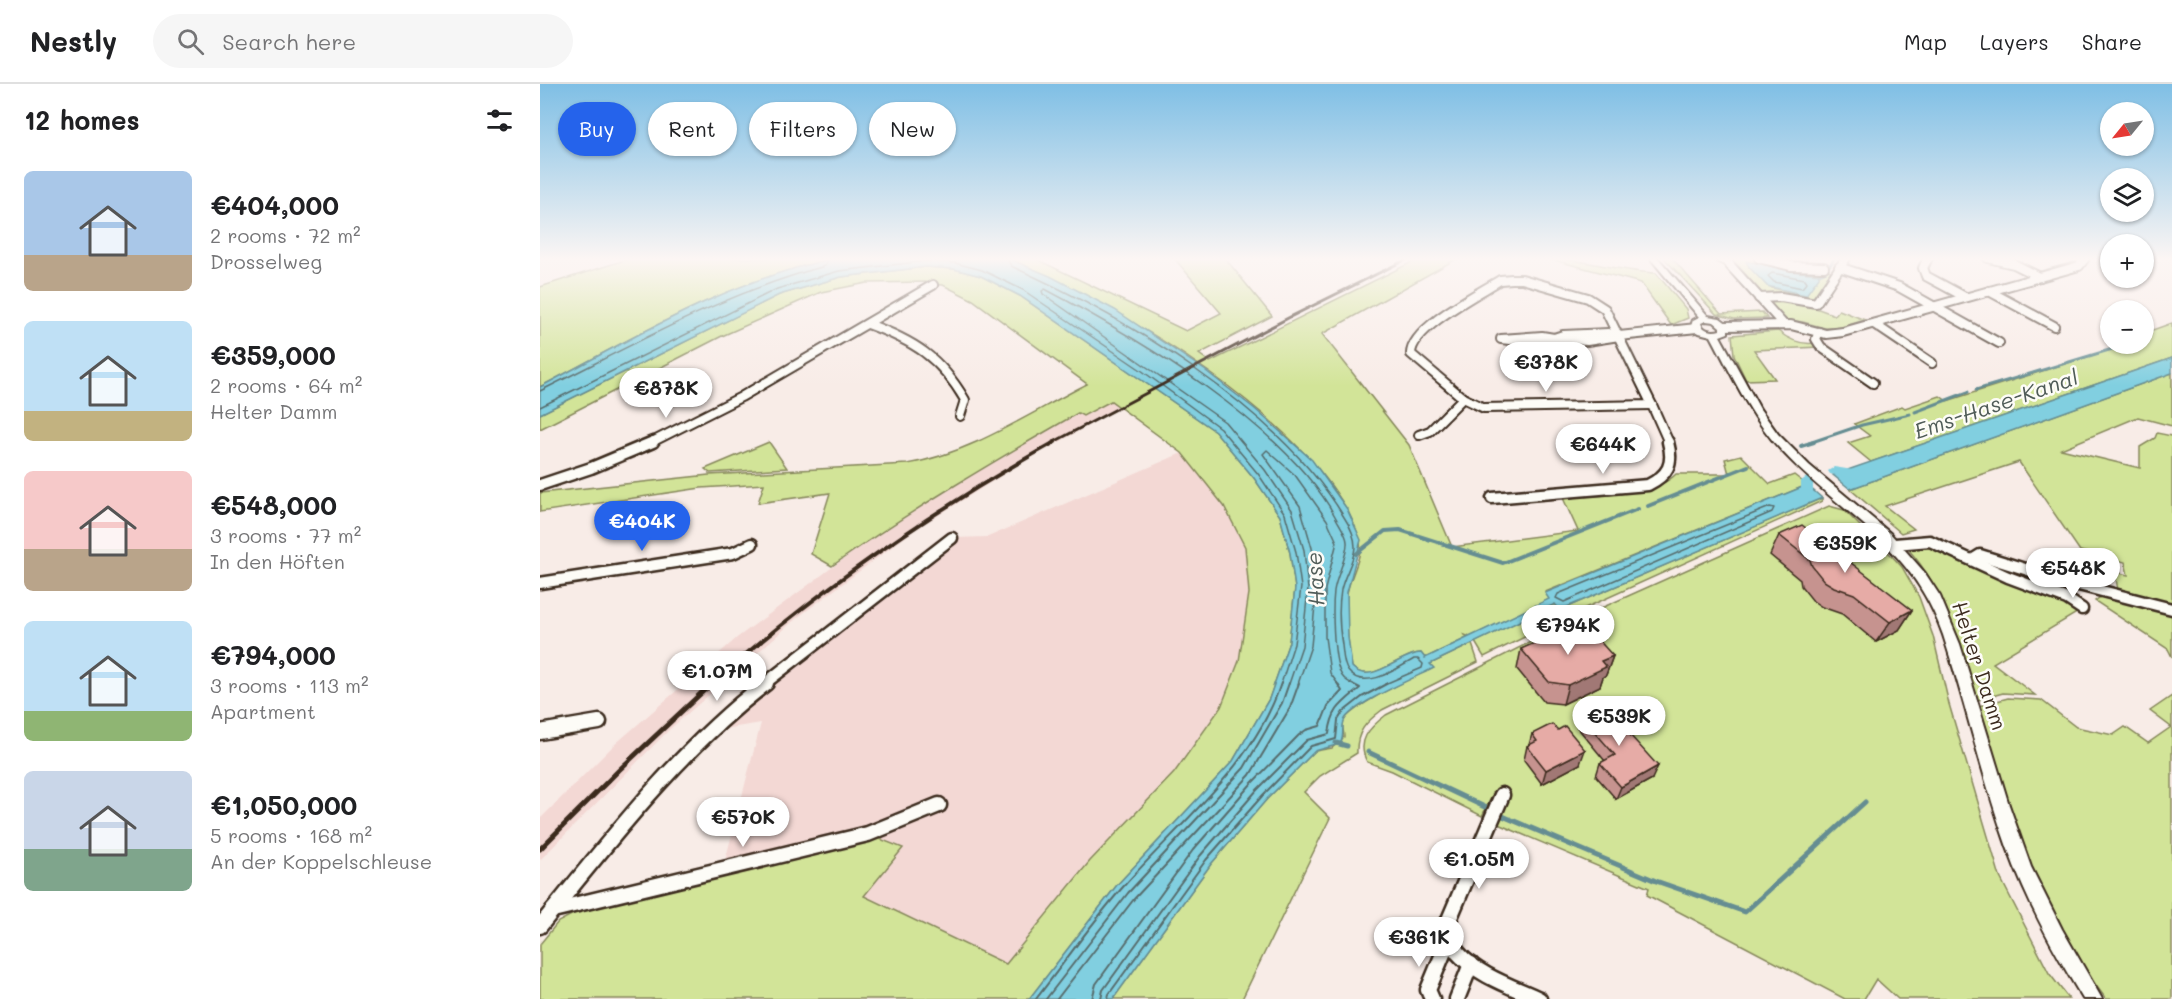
<!DOCTYPE html>
<html lang="en">
<head>
<meta charset="utf-8">
<style>
	body { margin:0; font-family:Mali,sans-serif; background:#f6f6f6; color:#202124; height:100vh; display:flex; flex-direction:column; font-size:22px; white-space:nowrap }
	* { box-sizing:border-box; margin:0 }
	p { font-size:20px; color:#757577 }
	.icon { flex:none; width:33px; height:33px; fill:none; stroke:currentColor; stroke-width:2; stroke-linecap:round; stroke-linejoin:round }
	.map { position:relative; flex:1; overflow:hidden }
	.details { display:flex; flex-direction:column; background:#fff; width:540px }
	.details>* { flex:none }
	.hud { position:absolute; left:18px; top:18px; width:570px; height:54px; display:flex; gap:12px }
	.needle { width:39px; rotate:240deg }
	.tools { position:absolute; left:1560px; top:18px; display:grid; gap:12px }
	.tools a { display:grid; place-items:center; width:54px; height:54px; border-radius:50%; background:#fff; box-shadow:0 2px 4px #0004; font-size:30px }
	.price { position:absolute; translate:-50% -51px; padding:0 14px; border-radius:21px; background:#fff; color:#222; font-size:20px; line-height:39px; filter:drop-shadow(0 2px 3px #0008) }
	.price::after { content:''; position:absolute; left:50%; top:36px; width:18px; height:14px; margin-left:-9px; background:inherit; clip-path:polygon(0 0,100% 0,50% 100%) }
	.price.selected { background:#2563eb; color:#fff }
	ul { padding:0; list-style:none }
	li { display:flex; align-items:center; gap:18px; height:150px; padding:0 24px }
	li span { display:grid; place-items:center; flex:none; width:168px; height:120px; border-radius:9px; color:#555 }
	li>.icon { margin-inline-start:auto }
	span .icon { width:72px; height:72px; fill:#fffc; stroke-width:1 }
	li b { font-size:26px }
	h2 { display:flex; justify-content:space-between; align-items:center; height:72px; padding:0 24px; font-size:26px }
	.chip { padding:0 21px; border-radius:27px; background:#fff; box-shadow:0 2px 4px #0004; font-size:21px; line-height:54px }
	.chip.selected { background:#2563eb; color:#fff }
	header { display:flex; align-items:center; gap:36px; box-sizing:border-box; height:84px; padding:0 30px; background:#fff; border-bottom:2px solid #e0e0e0 }
	header strong { font-size:28px }
	nav { display:flex; gap:33px; margin-inline-start:auto; font-size:21px }
	.search { width:420px; height:54px; background:#f6f6f6; display:flex; align-items:center; gap:15px; box-sizing:border-box; padding:0 21px; border-radius:33px; color:#757577; font-size:22px }
	main { display:flex; flex:1; min-height:0 }
	.map>svg:first-child { display:block }
	.built { fill:#f3d8d4 }
	.green { fill:#d2e498; stroke:#86875b; stroke-width:1.5; fill-rule:evenodd }
	.water { fill:#81cfe0; stroke:#658d92; stroke-width:1.5 }
	.lines { fill:none; stroke-linecap:round; stroke-linejoin:round }
	.shore-far1 { stroke:#576c6c; stroke-width:1.5 }
	.shore { stroke:#576c6c; stroke-width:2 }
	.stream-far2 { stroke:#658d92; stroke-width:3 }
	.stream-far1 { stroke:#658d92; stroke-width:4 }
	.stream { stroke:#658d92; stroke-width:5 }
	.canal { fill:#81cfe0; fill-rule:evenodd }
	.minor-far2-casing { stroke:#3b2a1e; stroke-width:12 }
	.minor-far1-casing { stroke:#3b2a1e; stroke-width:15 }
	.minor-casing { stroke:#3b2a1e; stroke-width:19 }
	.tertiary-casing { stroke:#3b2a1e; stroke-width:4 }
	.minor-far2 { stroke:#fdfcf7; stroke-width:8 }
	.minor-far1 { stroke:#fdfcf7; stroke-width:10 }
	.minor { stroke:#fdfcf7; stroke-width:14 }
	.tertiary { fill:#fdfcf7; fill-rule:evenodd }
	.rail-far2 { stroke:#3b2a1e; stroke-width:3 }
	.rail-far1 { stroke:#3b2a1e; stroke-width:4 }
	.rail { stroke:#3b2a1e; stroke-width:5 }
	.wall { fill:#c6938f; stroke:#3b2a1e; stroke-width:1.5 }
	.shaded-wall { fill:#a17874; stroke:#3b2a1e; stroke-width:1.5 }
	.building { fill:#e6aba6; stroke:#3b2a1e; stroke-width:1.5 }
	.labels { text-anchor:middle; stroke-width:5; stroke-linejoin:round; paint-order:stroke }
	.street-label { font-size:21px; fill:#3b2a1e; stroke:#fdfcf7 }
	.water-label { font-size:22px; font-style:italic; fill:#505c58; stroke:#fdfcf7 }
</style>
</head>
<body>
<header>
<strong>Nestly</strong>
<div class="search"><svg class="icon" aria-label="search" viewBox="0 0 24 24"><circle cx="10" cy="10" r="6"/><path d="M15 15l6 6"/></svg>Search here</div>
<nav><a>Map</a><a>Layers</a><a>Share</a></nav>
</header>
<main>
<section class="details">
<h2>12 homes<svg class="icon" aria-label="filters" viewBox="0 0 24 24"><path d="M4 7h16M4 17h16"/><circle cx="9" cy="7" r="2"/><circle cx="15" cy="17" r="2"/></svg></h2>
<ul>
<li><span style="background:linear-gradient(#a9c7e8 70%,#b9a48a 0)"><svg class="icon" aria-label="home" viewBox="0 0 24 24"><path d="M3 11l9-7 9 7M6 9v11h12V9"/></svg></span><div><b>€404,000</b><p>2 rooms · 72 m²</p><p>Drosselweg</p></div></li>
<li><span style="background:linear-gradient(#bfe0f5 75%,#c2b280 0)"><svg class="icon" aria-label="home" viewBox="0 0 24 24"><path d="M3 11l9-7 9 7M6 9v11h12V9"/></svg></span><div><b>€359,000</b><p>2 rooms · 64 m²</p><p>Helter Damm</p></div></li>
<li><span style="background:linear-gradient(#f6c9c9 65%,#b9a48a 0)"><svg class="icon" aria-label="home" viewBox="0 0 24 24"><path d="M3 11l9-7 9 7M6 9v11h12V9"/></svg></span><div><b>€548,000</b><p>3 rooms · 77 m²</p><p>In den Höften</p></div></li>
<li><span style="background:linear-gradient(#bfe0f5 75%,#8fb573 0)"><svg class="icon" aria-label="home" viewBox="0 0 24 24"><path d="M3 11l9-7 9 7M6 9v11h12V9"/></svg></span><div><b>€794,000</b><p>3 rooms · 113 m²</p><p>Apartment</p></div></li>
<li><span style="background:linear-gradient(#c9d6e8 65%,#7fa58c 0)"><svg class="icon" aria-label="home" viewBox="0 0 24 24"><path d="M3 11l9-7 9 7M6 9v11h12V9"/></svg></span><div><b>€1,050,000</b><p>5 rooms · 168 m²</p><p>An der Koppelschleuse</p></div></li>
</ul>
</section>
<div class="map">
<svg width="1632" height="915" viewBox="0 0 1632 915">
	<rect width="100%" height="100%" fill="#f8ece7"/>
	<filter id="ink" filterUnits="userSpaceOnUse"><feTurbulence type="fractalNoise" baseFrequency=".0167" numOctaves="2"/><feDisplacementMap in="SourceGraphic" scale="12" xChannelSelector="R" yChannelSelector="G"/><feConvolveMatrix kernelMatrix="1 2 1 2 8 2 1 2 1" color-interpolation-filters="sRGB"/></filter>
	<g filter="url(#ink)">
		<g class="built">
			<path d="M571,317L581,323L480,380L373,447L257,534L130,645L0,776V735L73,662L198,553L344,445L409,404L538,329L543,332Z"/>
			<path d="M642,369L683,421L705,463L709,509L699,577L681,623L634,689L550,777L466,880L324,812L362,764L335,753L183,785L221,639L166,648L412,454L448,453Z"/>
		</g>
		<g class="green">
			<path d="M91,174H297C190,195 95,253 0,303V203Z"/>
			<path d="M467,174H494L646,247L681,229L634,174H685L732,232L659,270L670,278L880,174H918L782,250L869,361L912,463L1038,447L1023,414C1054,411 1114,413 1136,390H1189L1185,375L1201,371L1230,400L1254,391L1267,401L1005,508L1010,515L930,553L925,551L927,554L885,574L881,569C860,569 830,603 812,583C808,559 805,534 807,510C809,493 825,471 819,453C781,340 574,219 467,174Z"/>
			<path d="M1006,174C1043,174 1079,188 1116,189L1146,225L1148,234L1131,241L1101,199Z"/>
			<path d="M1124,174H1132L1181,230L1222,228L1227,234L1194,235L1176,230Z"/>
			<path d="M1191,174H1215L1291,187L1272,215L1222,209ZM1213,178L1259,188L1260,210L1232,204L1209,183Z"/>
			<path d="M386,183L414,185L441,192L480,212L675,347L714,394L740,432L750,469L755,504L749,558L729,615L693,677L577,801L489,915H0V860L18,838L37,828L322,758L335,753L363,764L324,812L466,880L550,777L634,689L681,623L699,577L709,509L705,463L684,422L642,369L571,317L543,332L538,329C454,377 371,426 292,482L271,470L290,409L218,419L224,400L161,404L0,428V409L169,391L367,380C430,370 490,329 547,300L433,216L403,201L386,200L385,198L327,199L281,208L182,252L0,345V330L239,211L301,193Z"/>
			<path d="M1233,215L1262,219L1295,231L1299,226L1325,236L1298,244H1285L1263,238L1242,235L1229,219Z"/>
			<path d="M1632,239V274L1331,378L1308,359L1330,352L1314,340L1362,322L1365,324L1400,312L1407,317L1579,263L1574,260H1604V249Z"/>
			<path d="M1238,247C1249,256 1261,261 1275,259L1279,263L1214,266L1235,295L1206,296L1194,271L1192,251Z"/>
			<path d="M1632,289V342L1598,333L1521,365L1600,384V363L1615,354L1617,349L1632,352V522L1578,507L1575,488L1588,491L1585,478L1540,467L1479,378L1345,422L1374,445L1361,449L1310,405Z"/>
			<path d="M229,358L247,384L170,389L165,385Z"/>
			<path d="M1282,414V417L1025,533L944,573L935,558L1015,520L1020,526Z"/>
			<path d="M1289,422L1304,426L1327,449L1308,445L1317,453L1336,457L1351,471L1362,483L1379,513L1393,552L1409,620L1460,793L1509,889L1529,915H1358L1336,895L1324,915H1305L1107,811L1109,804L958,740L969,714L954,708L942,732L852,687L827,678C816,657 829,644 846,631L1030,538Z"/>
			<path d="M1387,462H1395L1528,519L1540,527L1453,579L1495,611L1463,609L1434,617C1423,563 1406,509 1369,466Z"/>
			<path d="M1563,511L1632,530V573L1628,565L1555,517Z"/>
			<path d="M932,560L938,578L842,626C826,638 816,648 817,669L780,692L764,708L790,734L702,915H573L671,780L727,715L775,667L792,664L804,653C804,649 802,643 803,639C807,623 877,592 893,584L890,580Z"/>
			<path d="M1632,612V915H1566L1532,869L1489,792L1435,623L1468,614L1501,616L1536,643L1573,651L1585,643L1608,659L1631,643L1610,627Z"/>
		</g>
		<g class="water">
			<path d="M297,174H467L510,192L575,226L666,287L715,325L772,376L807,425L821,456L807,508L808,553L812,583C830,603 861,569 881,569L885,574L1009,515L1005,509L1267,401L1282,414L1020,526L1015,520L890,580L894,584C876,593 810,621 804,637C801,645 805,652 800,660L775,667L727,715L671,780L573,915H489L577,801L693,677L729,615L749,558L755,504L750,469L740,432L714,394L675,347L480,212L441,192L414,185L386,183L301,193L239,211L0,330V303C95,253 190,195 297,174Z"/>
			<path d="M1206,177L1259,188L1279,190V193L1266,211L1227,202L1209,183Z"/>
			<path d="M1632,274V289L1310,405L1293,391Z"/>
		</g>
		<g class="lines">
			<g class="shore-far1">
				<path d="M467,174L471,182C585,233 739,324 804,433C810,442 815,452 815,463C814,478 804,491 801,506C798,524 799,543 802,561C803,568 803,581 808,587C824,608 858,584 874,575H878L883,580L882,584L845,600"/>
				<path d="M1232,189L1265,195L1267,198L1262,204L1234,198L1228,192Z"/>
				<path d="M0,307C93,261 184,209 285,182L289,174"/>
				<path d="M0,323L237,205L299,187L386,177L415,179L442,186L483,206L601,286L680,344L719,391L745,430L756,468L761,503L754,560L741,600"/>
				<path d="M1230,423L1234,424L1232,428L1024,518L1016,514L1018,510Z"/>
				<path d="M749,600L762,562L768,505L764,466L752,426L725,386L685,338L503,210L502,207L505,205C596,253 747,342 796,434C799,440 807,451 807,458C808,472 796,492 794,507C792,525 793,572 800,588C802,594 808,598 813,600"/>
				<path d="M758,600L771,562L777,501L772,464L760,422L723,370L727,366L755,391L787,436L797,458L785,505V553L790,589L798,600"/>
			</g>
			<g class="shore">
				<path d="M496,915C525,878 552,838 583,803C639,739 714,682 741,599"/>
				<path d="M506,915L588,809L704,684L742,619L749,599"/>
				<path d="M517,915L594,815L710,691L750,624L759,599"/>
				<path d="M552,915L556,900L653,766L711,700L759,651L766,646L780,642L788,622L802,607L797,599"/>
				<path d="M561,915L563,906L660,772L717,706L767,656L789,650C792,625 801,620 820,604L810,599"/>
				<path d="M568,915L569,910L666,776L723,711L771,662L796,655L798,636L803,628L822,613L848,599"/>
			</g>
			<g class="stream-far2">
				<path d="M1290,181L1295,174"/>
				<path d="M1279,190L1286,187"/>
				<path d="M1436,306L1579,263"/>
				<path d="M1375,328L1428,308"/>
				<path d="M1269,359L1322,341L1370,330"/>
			</g>
			<g class="stream-far1">
				<path d="M1261,362L1274,358"/>
				<path d="M1108,422L1208,382"/>
				<path d="M816,470L845,447L860,446L963,479L1098,425"/>
			</g>
			<g class="stream">
				<path d="M796,659L807,662"/>
				<path d="M828,668L951,726"/>
				<path d="M958,730L1116,797L1205,828L1325,718"/>
			</g>
			<g class="canal">
				<path d="M1294,383L1319,387L1325,391L1319,395L1290,390L1288,387Z"/>
				<path d="M1267,393L1273,397V410L1264,417H1254L1253,414L1261,408V397Z"/>
			</g>
			<g class="minor-far2-casing">
				<g id="minor-far2">
					<path d="M1179,174L1186,177L1243,240"/>
					<path d="M1219,174L1251,182L1284,183"/>
					<path d="M1388,174L1383,184L1386,192L1425,213"/>
					<path d="M1448,174L1474,180L1500,193"/>
					<path d="M1299,183L1359,203L1459,259"/>
					<path d="M972,195H982L1048,214L1065,225L1112,321L944,324L923,314L871,270C871,244 938,210 960,196Z"/>
					<path d="M1449,207L1514,242"/>
					<path d="M1219,214L1241,213L1276,219L1306,174"/>
					<path d="M328,240C374,257 400,273 425,316L420,332"/>
					<path d="M1334,240L1392,279"/>
					<path d="M1185,242L1251,241L1286,250L1303,248L1539,182L1545,174"/>
					<path d="M1279,248L1276,255L1281,263L1333,299"/>
					<path d="M1068,249L1079,252L1047,257L1014,254L1023,251Z"/>
					<path d="M1002,252L1014,254L987,258L961,255Z"/>
					<path d="M1079,252L1157,244"/>
					<path d="M1112,321L1129,359"/>
					<path d="M879,351L890,347L923,314"/>
					<path d="M110,359L201,313L393,201"/>
				</g>
			</g>
			<g class="minor-far1-casing">
				<g id="minor-far1">
					<path d="M0,401L51,384L113,358"/>
					<path d="M952,414L1108,401C1128,391 1134,380 1128,358"/>
					<path d="M1355,460L1390,457L1468,493L1527,515L1542,525"/>
					<path d="M1432,476L1440,471L1523,497L1632,525"/>
					<path d="M0,499L193,469L212,460"/>
					<path d="M224,600L412,454"/>
				</g>
			</g>
			<g class="minor-casing">
				<g id="minor">
					<path d="M0,648L59,638"/>
					<path d="M962,711L908,838C909,849 911,860 918,869C937,891 973,903 999,915"/>
					<path d="M13,826L328,750L399,721"/>
					<path d="M0,842C70,756 138,667 226,599"/>
					<path d="M892,915L888,906L910,853"/>
					<path d="M917,915L931,880"/>
				</g>
			</g>
			<g class="tertiary-casing">
				<path id="tertiary" d="M1110,174H1118L1168,232L1180,234L1188,240V249L1180,252L1220,325L1238,350L1269,381L1350,449L1385,489L1400,512L1420,560L1469,721L1491,783L1522,845L1562,915H1543C1513,866 1486,816 1467,763C1442,693 1426,621 1403,551C1370,457 1301,432 1240,365C1210,332 1192,291 1171,252L1159,249L1151,242L1153,236L1159,233ZM1166,237L1174,238L1180,243V246C1173,248 1163,247 1161,239Z"/>
			</g>
			<use href="#minor-far2" class="minor-far2"/>
			<use href="#minor-far1" class="minor-far1"/>
			<use href="#minor" class="minor"/>
			<use href="#tertiary" class="tertiary"/>
			<path class="rail-far2" d="M512,359L750,233L869,174"/>
			<path class="rail-far1" d="M171,600C279,505 389,428 515,358"/>
			<path class="rail" d="M0,765L79,686L172,599"/>
		</g>
		<g class="wall">
			<path d="M1239,451L1372,526L1359,546L1336,558L1302,530L1282,523L1273,517L1261,502L1260,496L1230,471Z"/>
			<path d="M1034,547L1073,572L1066,591L1063,593L1060,602L1023,620L1004,618L977,585L981,565Z"/>
			<path d="M1040,631L1112,695L1076,715L1056,692L1060,679L1065,677L1037,643Z"/>
			<path d="M992,650L1040,680L1002,700L984,676L987,662L989,661Z"/>
		</g>
		<g class="shaded-wall">
			<path d="M1372,526L1359,546L1336,558L1350,538Z"/>
			<path d="M1073,572L1066,591L1063,593L1060,602L1023,620L1028,601L1061,577Z"/>
			<path d="M1045,666L1040,680L1002,700L1006,686Z"/>
			<path d="M1118,682L1112,695L1076,715L1081,703Z"/>
		</g>
		<g class="building">
			<path d="M1262,441L1372,526L1350,538L1314,510L1294,503L1284,497L1272,482L1270,476L1239,451Z"/>
			<path d="M1046,542L1073,572L1061,577L1066,583L1028,601L1009,598L981,565L1030,543L1034,547Z"/>
			<path d="M1062,620L1118,682L1081,703L1060,679L1075,671L1040,631Z"/>
			<path d="M1012,640L1018,646L1025,642L1045,666L1006,686L987,662L997,657L992,650Z"/>
		</g>
	</g>
	<linearGradient id="sky" x2="0" y2="1"><stop stop-color="#7fbfe5"/><stop offset="0.58" stop-color="#fcf6f4"/><stop offset="1" stop-color="#fcf6f4" stop-opacity="0"/></linearGradient>
	<rect width="1632" height="302" fill="url(#sky)"/>
	<g class="labels">
		<g class="street-label">
			<text transform="translate(1439 582) rotate(72)" y="7">Helter Damm</text>
		</g>
		<g class="water-label">
			<text transform="translate(1456 320) rotate(-19)" y="8">Ems-Hase-Kanal</text>
			<text transform="translate(775 495) rotate(-93)" y="8">Hase</text>
		</g>
	</g>
</svg>
<div class="tools">
<a><svg class="needle" viewBox="-14 -14 28 28"><path d="M0-13l5 13h-10z" fill="#e53935"/><path d="M0 13l5-13h-10z" fill="#757577"/></svg></a>
<a><svg class="icon" aria-label="layers" viewBox="0 0 24 24"><path d="M12 4l9 5-9 5-9-5zM3 14l9 5 9-5"/></svg></a>
<a>+</a>
<a>−</a>
</div>
<b class="price" style="left:1006px;top:309px">€378K</b>
<b class="price" style="left:126px;top:335px">€878K</b>
<b class="price" style="left:1063px;top:391px">€644K</b>
<b class="price selected" style="left:102px;top:468px">€404K</b>
<b class="price" style="left:1305px;top:490px">€359K</b>
<b class="price" style="left:1533px;top:515px">€548K</b>
<b class="price" style="left:1028px;top:572px">€794K</b>
<b class="price" style="left:177px;top:618px">€1.07M</b>
<b class="price" style="left:1079px;top:663px">€539K</b>
<b class="price" style="left:203px;top:764px">€570K</b>
<b class="price" style="left:939px;top:806px">€1.05M</b>
<b class="price" style="left:879px;top:884px">€361K</b>
<div class="hud">
<a class="chip selected">Buy</a>
<a class="chip">Rent</a>
<a class="chip">Filters</a>
<a class="chip">New</a>
</div>
</div>
</main>
</body>
</html>
